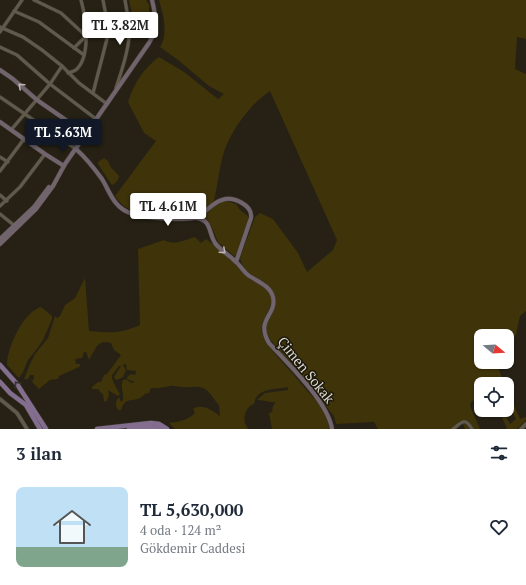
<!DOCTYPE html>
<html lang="tr">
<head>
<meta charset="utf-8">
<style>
	body { margin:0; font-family:"PT Serif",serif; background:#f2f2f3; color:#1f2937; height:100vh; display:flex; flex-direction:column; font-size:15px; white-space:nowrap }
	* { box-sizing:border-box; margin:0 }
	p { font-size:13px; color:#747a83 }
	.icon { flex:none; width:22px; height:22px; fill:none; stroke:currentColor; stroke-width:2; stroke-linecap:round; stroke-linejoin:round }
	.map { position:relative; height:429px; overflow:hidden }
	.sheet { display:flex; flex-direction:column; background:#fff; flex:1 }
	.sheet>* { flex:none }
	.needle { width:26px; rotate:108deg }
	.tools { position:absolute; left:474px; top:329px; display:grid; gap:8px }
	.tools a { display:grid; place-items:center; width:40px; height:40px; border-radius:8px; background:#fff; box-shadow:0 1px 3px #0004; font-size:20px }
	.price { position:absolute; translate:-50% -34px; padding:0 9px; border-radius:4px; background:#fff; color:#222; font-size:13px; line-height:26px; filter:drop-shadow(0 1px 2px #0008) }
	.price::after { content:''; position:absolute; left:50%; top:24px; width:12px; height:9px; margin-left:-6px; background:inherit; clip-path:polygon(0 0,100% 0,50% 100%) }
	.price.current { background:#111827; color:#fff }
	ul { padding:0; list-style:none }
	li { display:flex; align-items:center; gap:12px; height:100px; padding:0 16px }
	li span { display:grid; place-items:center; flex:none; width:112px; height:80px; border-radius:8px; color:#555 }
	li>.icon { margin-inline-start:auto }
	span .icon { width:48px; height:48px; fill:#fffc; stroke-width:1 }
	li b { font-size:17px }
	h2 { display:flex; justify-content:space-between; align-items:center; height:48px; padding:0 16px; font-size:17px }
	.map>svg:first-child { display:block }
	.green { fill:#3f3309 }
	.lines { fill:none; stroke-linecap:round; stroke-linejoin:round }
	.minor-casing { stroke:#403c33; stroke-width:4 }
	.tertiary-casing { stroke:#403c33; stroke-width:4.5 }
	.secondary-casing { stroke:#403c33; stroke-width:5 }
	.primary-casing { stroke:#403c33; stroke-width:5.5 }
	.minor { stroke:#5f5a4b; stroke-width:3 }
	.tertiary { stroke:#5f5a4b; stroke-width:3.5 }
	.secondary { stroke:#71646d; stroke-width:4 }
	.primary { stroke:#846e8f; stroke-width:4.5 }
	.oneway { stroke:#bab4b2 }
	.oneway2 { stroke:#3b3233 }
	.labels { text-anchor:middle; stroke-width:3; stroke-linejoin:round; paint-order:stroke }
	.street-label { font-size:14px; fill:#dad7cf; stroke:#1c180b }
</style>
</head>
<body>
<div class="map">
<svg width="526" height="429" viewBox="0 0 526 429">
	<rect width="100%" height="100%" fill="#262114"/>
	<g class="green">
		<path d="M129,0H146L149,5V14L132,13Z"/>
		<path d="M159,0H526V39L517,37L515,69L526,74V311L520,316L516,334L507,350V336H481V362H501L498,368L505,384H481V395L471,402L470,406L480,429H465L462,422L460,421L451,429H378L374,422L336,424L334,416L269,338L265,329L274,296C265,277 244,277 240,258L255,217L260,213L273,219L298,253L307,272L333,250L337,240L270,91C252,103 236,124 227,144C220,159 218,184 214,201C208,205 201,213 194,215C186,218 178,217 170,217C149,216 127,215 115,196L156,141L144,133L128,102C134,83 143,69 159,57L184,72L218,99L224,94L209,86L178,60L160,47C169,34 163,15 159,0Z"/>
		<path d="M104,158L108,161L110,166L119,176L118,180L113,185L111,184L98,164V162Z"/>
		<path d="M227,201L236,204L240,210L248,216L249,219L236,255L234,256L218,242L211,225L203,216L218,203Z"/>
		<path d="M195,237L201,243L206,239C217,247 227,255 237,264C241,269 245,274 249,278C255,283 264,285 269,292C278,308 256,320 263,336C271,353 291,370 303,386C314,399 328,410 329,429H272L269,413L272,412L273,406L276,402C270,403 264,400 257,400L265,393L288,390V387C275,390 257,387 254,404C247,406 243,415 245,423C246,425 247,427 248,429H175L169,423C179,422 188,420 195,413L193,409C202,403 212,410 220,416L219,405C214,400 211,393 205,389C199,385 189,388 182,387C178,387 174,385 170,386C163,387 158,389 151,388L149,393C144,393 144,396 140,398C131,402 125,397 121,410H118C115,405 115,402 119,397L121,402L123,400C124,392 120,389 123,380L126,379L131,383L135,382L127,379V377L131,374L135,375L136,371L127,370L126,364H124L123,365L126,370L123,377L117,380L115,379L114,377L121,366H119L112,375V378C114,384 116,388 120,394L118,396L108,390L109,396L106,402L104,401L103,394L101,393L98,389H92V387L98,382H101L104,375L107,374L121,355L114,350L111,343C97,339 96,349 89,360L86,352H84L82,358L75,359L76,364H81L79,367L59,376L58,379L50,380L39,389L32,382L34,378V375H30L28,379H24L30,364L35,354L48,338L55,316L57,318L60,316L65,305L75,298L85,278L89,331C111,333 119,334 140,325L138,249L164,240C175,246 184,240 195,237Z"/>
		<path d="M41,307L52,316V319L43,340L36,350L28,360L23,372L19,378L7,365C7,348 23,312 41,307Z"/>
		<path d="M507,389L520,419L526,417V420L517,429H507L499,410H502L510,424L516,419L507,402Z"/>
	</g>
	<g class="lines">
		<g class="minor-casing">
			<g id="minor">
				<path d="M34,0L61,13L86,36L74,48"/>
				<path d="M14,11L39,22L84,55"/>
				<path d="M0,27L23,37L42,50L62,66L79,83L107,104"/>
				<path d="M0,32L22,0"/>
				<path d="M0,47L17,55L50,84L96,119"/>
				<path d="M68,73C71,72 75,71 77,69C91,55 86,18 81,0"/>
				<path d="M116,88C121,72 128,54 129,37C130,25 127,12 125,0"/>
				<path d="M93,93L108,35V26L103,0"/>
				<path d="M0,97L76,149"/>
				<path d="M11,130L50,84L62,66"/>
				<path d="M0,157L8,162"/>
				<path d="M0,171L24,139"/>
				<path d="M0,195L7,201"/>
				<path d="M0,206L20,187L45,154"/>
				<path d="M0,214L15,226"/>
				<path d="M453,429C462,422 465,417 472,429"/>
			</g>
		</g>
		<g class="tertiary-casing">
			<g id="tertiary">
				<path d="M0,399L17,413L27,429"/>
				<path d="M521,429L526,424"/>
			</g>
		</g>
		<g class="secondary-casing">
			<g id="secondary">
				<path d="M0,70L13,79L37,100L86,134"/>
				<path d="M0,122L45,154L64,166"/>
				<path d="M76,149C86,158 94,168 102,179C107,187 110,196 116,203C125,215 143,217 157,218C169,219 183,220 194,218C203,216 211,203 222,200C233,196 253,205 251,218L236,262"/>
				<path d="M196,218C212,220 208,232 215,243C220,250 229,255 235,261C240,265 243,271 248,275C256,281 270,285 273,297C277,316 255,319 269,343C288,364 328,402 332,429"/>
				<path d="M0,239L34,207L49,187"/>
				<path d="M0,244L36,209L53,186L65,164L149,43C158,29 156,16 152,0"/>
			</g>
		</g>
		<g class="primary-casing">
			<g id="primary">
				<path d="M0,365L17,384L46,429"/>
				<path d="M0,382L10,393L26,405L40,429"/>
				<path d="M97,429L151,423L159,424L167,429"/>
				<path d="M129,429L150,427L161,429"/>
			</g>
		</g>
		<use href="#minor" class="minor"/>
		<use href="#tertiary" class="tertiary"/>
		<use href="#secondary" class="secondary"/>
		<use href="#primary" class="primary"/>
	</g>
	<defs><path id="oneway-chevron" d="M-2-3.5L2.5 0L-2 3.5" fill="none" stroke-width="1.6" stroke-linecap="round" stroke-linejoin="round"/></defs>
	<g class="oneway">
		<use href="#oneway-chevron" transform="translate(21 86) rotate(-138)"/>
		<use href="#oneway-chevron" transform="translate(223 251) rotate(42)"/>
	</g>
	<use class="oneway2" href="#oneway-chevron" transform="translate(17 384) rotate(-128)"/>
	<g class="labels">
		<g class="street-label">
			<text transform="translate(306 370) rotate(51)" y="5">Çimen Sokak</text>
		</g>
	</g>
</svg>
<div class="tools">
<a><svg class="needle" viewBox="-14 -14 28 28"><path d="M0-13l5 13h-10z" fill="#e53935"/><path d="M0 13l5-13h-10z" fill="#747a83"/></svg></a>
<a><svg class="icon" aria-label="locate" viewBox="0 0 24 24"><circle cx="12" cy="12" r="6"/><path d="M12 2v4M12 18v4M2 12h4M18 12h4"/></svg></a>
</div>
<b class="price" style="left:120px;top:46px">TL 3.82M</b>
<b class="price current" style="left:63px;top:153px">TL 5.63M</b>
<b class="price" style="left:168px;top:227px">TL 4.61M</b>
</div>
<section class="sheet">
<h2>3 ilan<svg class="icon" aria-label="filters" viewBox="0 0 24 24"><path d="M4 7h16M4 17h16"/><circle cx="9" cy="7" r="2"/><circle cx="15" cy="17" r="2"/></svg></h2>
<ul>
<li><span style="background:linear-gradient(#bfe0f5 75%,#7fa58c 0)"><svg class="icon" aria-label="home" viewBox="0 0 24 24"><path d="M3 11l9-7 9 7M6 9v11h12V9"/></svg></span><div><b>TL 5,630,000</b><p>4 oda · 124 m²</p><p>Gökdemir Caddesi</p></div><svg class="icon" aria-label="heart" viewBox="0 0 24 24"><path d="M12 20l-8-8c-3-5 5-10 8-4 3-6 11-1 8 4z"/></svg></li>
</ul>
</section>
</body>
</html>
